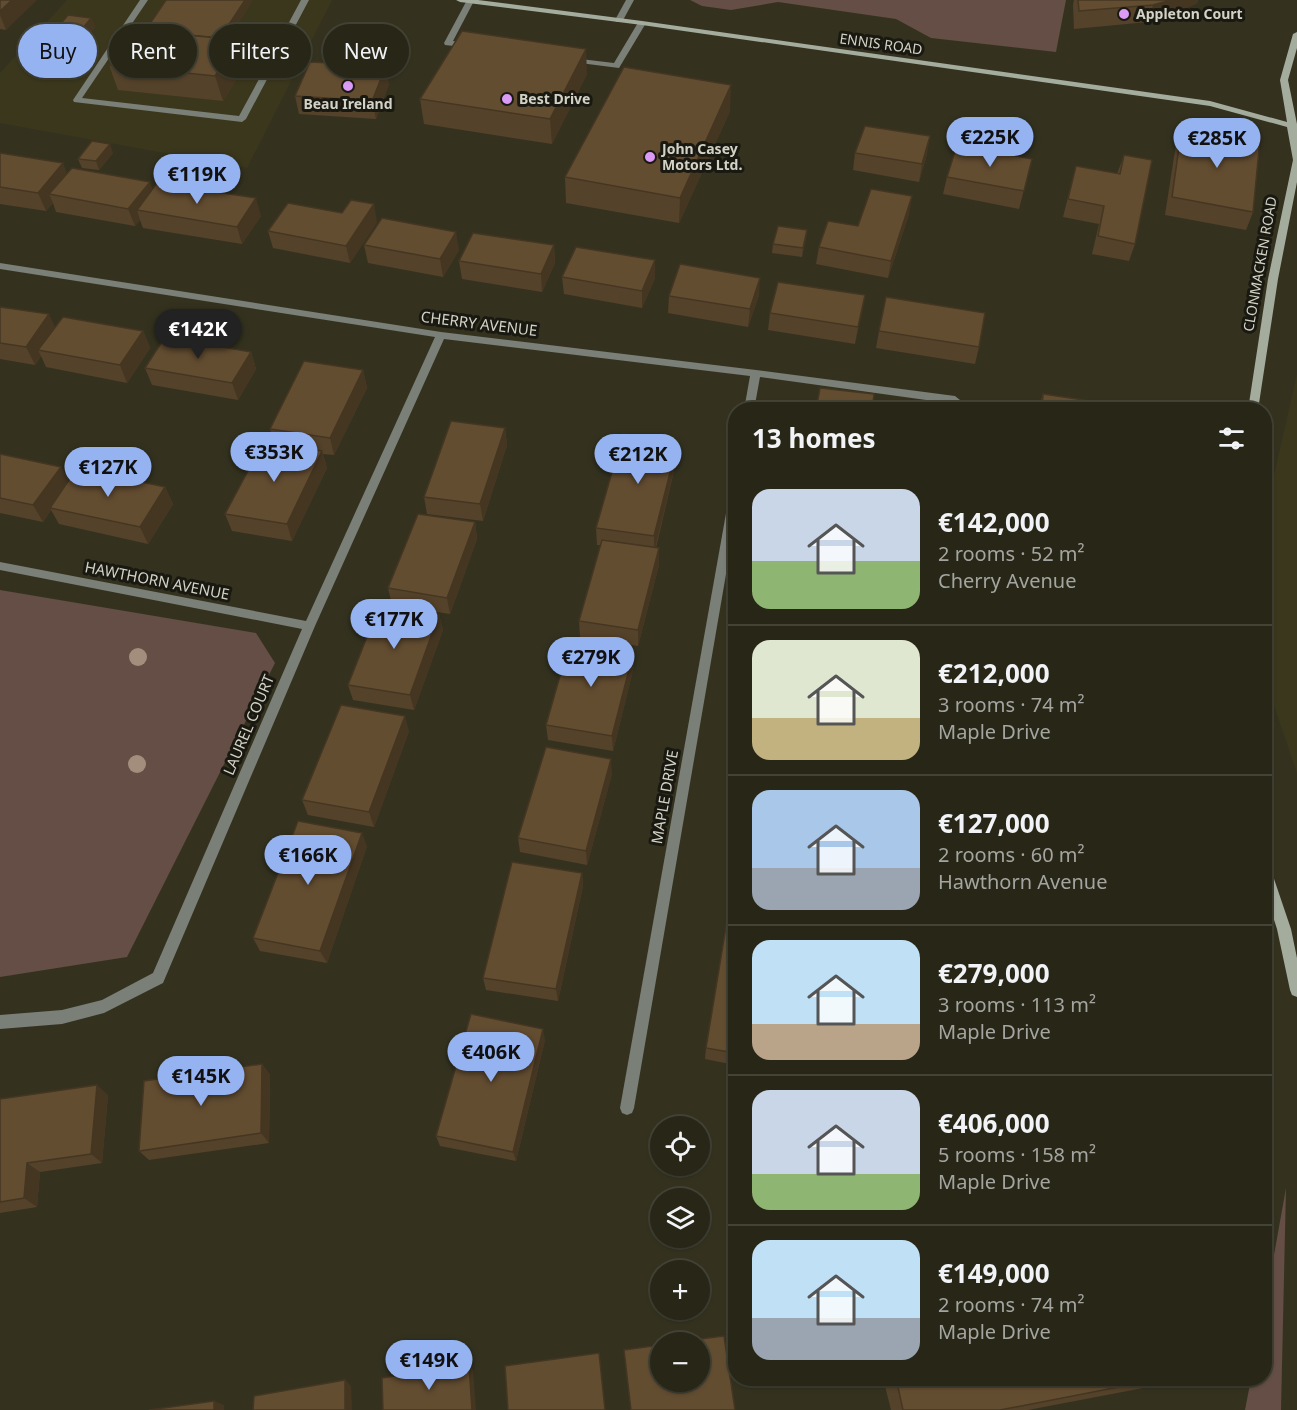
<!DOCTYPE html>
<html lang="en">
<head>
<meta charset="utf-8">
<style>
	body { margin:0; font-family:"Noto Sans",sans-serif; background:#333224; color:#f1f3f6; height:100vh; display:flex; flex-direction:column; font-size:22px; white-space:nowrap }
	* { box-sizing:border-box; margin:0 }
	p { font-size:20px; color:#a4a5a1 }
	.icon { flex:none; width:33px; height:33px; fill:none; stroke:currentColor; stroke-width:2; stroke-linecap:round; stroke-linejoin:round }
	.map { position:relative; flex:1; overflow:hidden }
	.drawer { position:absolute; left:728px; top:402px; width:544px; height:984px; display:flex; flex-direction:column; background:#272617; border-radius:24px; box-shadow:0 2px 4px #0004,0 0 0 2px #434336 }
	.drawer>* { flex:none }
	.top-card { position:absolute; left:18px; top:24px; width:570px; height:54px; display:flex; gap:12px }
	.fabs { position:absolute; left:650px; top:1116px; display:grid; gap:12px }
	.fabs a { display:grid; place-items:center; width:60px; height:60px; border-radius:50%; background:#272617; box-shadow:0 2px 4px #0004,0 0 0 2px #434336; font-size:30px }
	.price { position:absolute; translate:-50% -51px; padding:0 14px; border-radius:21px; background:#95b2f1; color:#111; font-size:20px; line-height:39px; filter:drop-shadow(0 2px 3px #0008) }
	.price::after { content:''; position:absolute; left:50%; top:36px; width:18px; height:14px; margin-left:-9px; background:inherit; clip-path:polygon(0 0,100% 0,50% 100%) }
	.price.active { background:#222; color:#fff }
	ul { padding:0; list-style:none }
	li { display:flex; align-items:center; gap:18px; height:150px; padding:0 24px }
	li+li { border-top:2px solid #434336 }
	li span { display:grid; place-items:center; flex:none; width:168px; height:120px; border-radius:18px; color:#555 }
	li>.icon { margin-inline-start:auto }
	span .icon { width:72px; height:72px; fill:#fffc; stroke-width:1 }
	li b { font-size:26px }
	h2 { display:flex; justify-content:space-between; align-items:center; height:72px; padding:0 24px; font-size:26px }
	.pill { padding:0 21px; border-radius:27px; background:#272617; box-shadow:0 2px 4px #0004,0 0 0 2px #434336; font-size:21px; line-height:54px }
	.pill.active { background:#95b2f1; color:#111 }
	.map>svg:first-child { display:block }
	.built { fill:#3b371d }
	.green { fill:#644e45 }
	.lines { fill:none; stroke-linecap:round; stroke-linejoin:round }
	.lane { fill:#7a7f77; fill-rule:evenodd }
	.street { fill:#7a7f77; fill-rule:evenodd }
	.secondary { fill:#a4ac9e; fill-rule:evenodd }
	.tree { fill:#a38d7c }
	.wall { fill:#55422a }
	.shaded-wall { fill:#453622 }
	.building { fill:#634d31; stroke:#453622; stroke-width:1.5 }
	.poi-dot { fill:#da9af6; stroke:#1a1911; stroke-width:2 }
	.labels { text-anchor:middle; stroke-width:6; stroke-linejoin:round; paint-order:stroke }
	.far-poi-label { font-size:14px; font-weight:bold; fill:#d3d2c6; stroke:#1a1911; text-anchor:start }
	.far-street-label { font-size:14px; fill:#d3d2c6; stroke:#1a1911 }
	.street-label { font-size:15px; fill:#d3d2c6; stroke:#1a1911 }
</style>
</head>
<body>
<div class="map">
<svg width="1297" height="1410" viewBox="0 0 1297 1410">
	<rect width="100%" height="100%" fill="#34321f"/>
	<g class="built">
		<path d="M67,0H332L247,168L0,123V73Z"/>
		<path d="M1297,374V773L1265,679L1264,519Z"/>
	</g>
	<g class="green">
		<path d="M690,0H1066L1056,52L931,38L896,19L778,2L731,10L702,6Z"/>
		<path d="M0,590L256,633L275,663L127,957L0,977Z"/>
		<path d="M1286,1188L1281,1410H1245L1251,1379L1264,1378L1265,1305Z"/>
	</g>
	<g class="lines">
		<g class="lane">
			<path d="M140,0H148L131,25L160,29L164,31L160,33L128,30L82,98L239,116L277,46L213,39L209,37L213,35L279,41L301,0H309L246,119L242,122L74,102L73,100Z"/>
			<path d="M467,0L474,1L453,41L471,44L475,46L471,48L445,45L444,43Z"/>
			<path d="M639,21L646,23L619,68L572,62L568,60L572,58L614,63Z"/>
		</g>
		<g class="street">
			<path d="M626,0H634L622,22H616L615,20Z"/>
			<path d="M0,263L441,332L756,370L955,396L960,400L955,404L760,377L754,410H744L750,376L444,339L315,626L163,983L104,1013L62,1024L0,1029V1015L62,1010L102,1000L153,973L302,629L0,570V562L306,621L435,337L0,269Z"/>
			<path d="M735,487V522L634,1108L632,1113L627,1115L622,1113L620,1108L730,491Z"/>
		</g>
		<g class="secondary">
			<path d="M456,0H478L642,21L1210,101L1287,122L1280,80L1293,34L1297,32V48L1288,80L1297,124V182L1278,279L1258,410H1248L1268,279L1293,160L1287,127L1210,106L642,25L460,2Z"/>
			<path d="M1264,861L1269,863L1270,867L1291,929L1297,958V997L1292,995L1290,990L1277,929L1264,889Z"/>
		</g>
	</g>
	<g class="tree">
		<circle cx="138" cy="657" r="9"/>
		<circle cx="137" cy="764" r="9"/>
	</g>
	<g class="wall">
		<path d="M0,0L6,30L0,29Z"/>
		<path d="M166,0H252V1L228,39L245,65L223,101L118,90L109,65L145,31Z"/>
		<path d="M1074,0H1198L1197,3L1165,18L1148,22L1074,29L1073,5Z"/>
		<path d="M91,18L95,27L55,76L31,73L28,64Z"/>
		<path d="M587,74L552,144L424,124L420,99Z"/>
		<path d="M389,84L376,119L299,114L295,96Z"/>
		<path d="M730,111L679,223L566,203L565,177Z"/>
		<path d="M1182,126L1253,212L1246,230L1165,215L1176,144Z"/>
		<path d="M0,153L67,173L153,189L261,216L242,244L143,228L140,220L135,226L56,212L53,203L46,211L0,204Z"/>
		<path d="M113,153L99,170L82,168L78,159Z"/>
		<path d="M855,153L927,154L919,182L853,170Z"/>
		<path d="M1124,155L1135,244L1129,261L1092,254L1099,224L1063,217L1076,166L1117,174Z"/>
		<path d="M1032,159L1019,209L943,194L947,177Z"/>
		<path d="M909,214L888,278L816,264L819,247L858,226Z"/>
		<path d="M377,222L350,263L273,248L268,231Z"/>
		<path d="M807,230L802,257L772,253L773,244Z"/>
		<path d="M364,245L459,250L443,277L368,263Z"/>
		<path d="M554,245L555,263L542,292L462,279L459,261Z"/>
		<path d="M562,277L655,278L642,308L564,294Z"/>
		<path d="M759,295L748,327L668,313L669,296Z"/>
		<path d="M865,295L855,344L768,330L770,313Z"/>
		<path d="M0,307L55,327L143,331L150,348L127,383L46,367L41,356L35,365L0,359Z"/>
		<path d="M879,331L979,347L975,364L876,348Z"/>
		<path d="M251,352L256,369L238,400L152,385L145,368Z"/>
		<path d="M363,370L367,388L334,455L323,454L327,468L292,541L232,531L225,514L274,443L270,429Z"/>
		<path d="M1043,394L1123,410H1038Z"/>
		<path d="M505,428L507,445L483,521L427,514L424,497Z"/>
		<path d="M0,454L61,467L69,481L165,487L173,504L148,544L59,524L51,510L43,522L0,513Z"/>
		<path d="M677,458L656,548H659V565L638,646L580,637L579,621L601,545H597L596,528Z"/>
		<path d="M475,522L477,539L450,614L392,605L388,588Z"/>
		<path d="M439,614L443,630L414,710L353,700L348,685Z"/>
		<path d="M634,666L613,751L548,740L546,725Z"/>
		<path d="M409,731L374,827L308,815L302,800Z"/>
		<path d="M612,774L587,865L520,852L518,838Z"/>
		<path d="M367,846L327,963L260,951L253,938Z"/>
		<path d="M582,873L583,886L558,1001L486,990L483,978Z"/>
		<path d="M735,916V1065L705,1059L706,1048Z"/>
		<path d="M545,1040L516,1161L440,1146L436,1136Z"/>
		<path d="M262,1064L270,1075L269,1143L149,1160L139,1151Z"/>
		<path d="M108,1095L102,1163L40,1172L37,1207L0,1213V1099Z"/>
		<path d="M883,1378H1185L1180,1381L1028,1410H891Z"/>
	</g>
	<g class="shaded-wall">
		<path d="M12,0H37L6,30L0,15V11Z"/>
		<path d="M245,0H252V1L213,62L211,53Z"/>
		<path d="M1171,0H1198L1197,3L1165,18L1148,22L1153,5Z"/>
		<path d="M91,18L95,27L55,76L52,67Z"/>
		<path d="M238,40L245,65L223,101L215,76Z"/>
		<path d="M586,49L587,74L552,144L550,119Z"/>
		<path d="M386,66L389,84L376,119L372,101Z"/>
		<path d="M731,85L730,111L679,223L680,198Z"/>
		<path d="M930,136L927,154L919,182L922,164Z"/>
		<path d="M110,144L113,153L99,170L96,161Z"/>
		<path d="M63,163L70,181L49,194L53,203L46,211L38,193Z"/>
		<path d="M150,182L156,200L137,210L140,220L135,226L128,209Z"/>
		<path d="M912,196L909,214L888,278L891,261Z"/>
		<path d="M256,198L261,216L242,244L237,227Z"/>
		<path d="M374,204L377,222L350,263L346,246Z"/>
		<path d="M807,230L806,239L802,257L803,248Z"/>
		<path d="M456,232L459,250L443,277L440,259Z"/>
		<path d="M554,245L555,263L542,292L541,274Z"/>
		<path d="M655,260V278L642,308V291Z"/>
		<path d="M760,278L759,295L748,327L750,309Z"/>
		<path d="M865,295L862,313L855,344L858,327Z"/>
		<path d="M49,314L57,332L38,350L41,356L35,365L26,347Z"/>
		<path d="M143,331L150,348L127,383L120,365Z"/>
		<path d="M251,352L256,369L238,400L232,383Z"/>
		<path d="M363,370L367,388L334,455L330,438Z"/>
		<path d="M505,428L507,445L483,521L480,504Z"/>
		<path d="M678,441L677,458L654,553V536Z"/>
		<path d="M322,451L327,468L292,541L287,524Z"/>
		<path d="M61,467L70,484L50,508L51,510L43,522L33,505Z"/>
		<path d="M165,487L173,504L148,544L140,527Z"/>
		<path d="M475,522L477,539L450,614L447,598Z"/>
		<path d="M659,548V565L638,646V630Z"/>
		<path d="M439,614L443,630L414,710L410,695Z"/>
		<path d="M634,650V666L613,751L612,736Z"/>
		<path d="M405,716L409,731L374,827L369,812Z"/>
		<path d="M611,759L612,774L587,865L586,851Z"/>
		<path d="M362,833L367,846L327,963L320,951Z"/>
		<path d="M582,873L583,886L558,1001L556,989Z"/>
		<path d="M543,1029L545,1040L516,1161L513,1152Z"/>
		<path d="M262,1064L270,1075L269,1143L261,1133Z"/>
		<path d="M97,1085L108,1095L102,1163L91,1154Z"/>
		<path d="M27,1163L40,1172L37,1207L24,1198Z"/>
		<path d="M469,1365L473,1370L476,1410H472Z"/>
		<path d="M345,1380L351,1386L352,1410H345Z"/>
		<path d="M214,1401L224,1405V1410H214Z"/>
	</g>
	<g class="building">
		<path d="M0,0H12L0,11Z"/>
		<path d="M166,0H245L220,38L145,31Z"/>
		<path d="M1078,0H1171L1153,5L1079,11Z"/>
		<path d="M68,15L91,18L52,67L28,64Z"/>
		<path d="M134,30L238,40L215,76L109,65Z"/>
		<path d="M462,31L586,49L550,119L420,99Z"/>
		<path d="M310,62L386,66L372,101L295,96Z"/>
		<path d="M624,67L731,85L680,198L565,177Z"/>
		<path d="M865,126L930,136L922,164L855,153Z"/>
		<path d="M1182,126L1260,139L1253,212L1172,197Z"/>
		<path d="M92,141L110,144L96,161L78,159Z"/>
		<path d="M957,145L1032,159L1024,191L947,177Z"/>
		<path d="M0,153L63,163L38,193L0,187Z"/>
		<path d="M1124,155L1152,160L1135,244L1098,236L1104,206L1068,199L1076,166L1120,174Z"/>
		<path d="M72,168L150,182L128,209L49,194Z"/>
		<path d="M157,183L256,198L237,227L137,210Z"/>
		<path d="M871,189L912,196L891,261L819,247L828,221L858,226Z"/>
		<path d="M351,200L374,204L346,246L268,231L288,203L342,213Z"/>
		<path d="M382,218L456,232L440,259L364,245Z"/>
		<path d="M778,226L807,230L803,248L773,244Z"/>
		<path d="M473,233L554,245L541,274L459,261Z"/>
		<path d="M576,247L655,260L642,291L562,277Z"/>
		<path d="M680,264L760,278L750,309L669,296Z"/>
		<path d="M778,282L865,295L858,327L770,313Z"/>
		<path d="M886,297L985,313L979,347L879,331Z"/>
		<path d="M0,307L49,314L26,347L0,343Z"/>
		<path d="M63,317L143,331L120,365L38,350Z"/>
		<path d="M165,337L251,352L232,383L145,368Z"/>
		<path d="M304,361L363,370L330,438L270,429Z"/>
		<path d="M820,388L874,394L872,410H816Z"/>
		<path d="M1043,394L1124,406L1123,410H1042Z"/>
		<path d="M451,421L505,428L480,504L424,497Z"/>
		<path d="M623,434L678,441L654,536L596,528Z"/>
		<path d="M264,441L322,451L287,524L225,514Z"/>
		<path d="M0,454L61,467L33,505L0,498Z"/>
		<path d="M77,468L165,487L140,527L50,508Z"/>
		<path d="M418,514L475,522L447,598L388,588Z"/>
		<path d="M602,540L659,548L638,630L579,621Z"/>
		<path d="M380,604L439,614L410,695L348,685Z"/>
		<path d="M570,641L634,650L612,736L546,725Z"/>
		<path d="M341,705L405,716L369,812L302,800Z"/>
		<path d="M546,747L611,759L586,851L518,838Z"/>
		<path d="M298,821L362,833L320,951L253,938Z"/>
		<path d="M512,862L582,873L556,989L483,978Z"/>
		<path d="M728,915L735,916V1053L706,1048Z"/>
		<path d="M471,1014L543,1029L513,1152L436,1136Z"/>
		<path d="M262,1064L261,1133L139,1151L144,1081Z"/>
		<path d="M97,1085L91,1154L27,1163L24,1198L0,1202V1099Z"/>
		<path d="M724,1336L735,1410H631L624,1350L660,1345V1382H699V1342H676Z"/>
		<path d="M599,1353L605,1410H508L505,1366Z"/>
		<path d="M469,1365L472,1410H383L382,1378Z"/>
		<path d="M896,1378H1165L1000,1410H903Z"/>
		<path d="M345,1380V1410H253L254,1396Z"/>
		<path d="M214,1401V1410H149Z"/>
	</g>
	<g class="poi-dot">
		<circle cx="1124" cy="14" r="6"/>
		<circle cx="348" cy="86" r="6"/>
		<circle cx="507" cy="99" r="6"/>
		<circle cx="650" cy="157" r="6"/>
	</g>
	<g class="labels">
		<g class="far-poi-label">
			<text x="1136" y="19">Appleton Court</text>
			<text x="519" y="104">Best Drive</text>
			<text x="348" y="109" text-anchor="middle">Beau Ireland</text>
			<text x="662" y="154">John Casey<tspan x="662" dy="16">Motors Ltd.</tspan></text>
		</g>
		<g class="far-street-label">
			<text transform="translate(881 44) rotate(8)" y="5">ENNIS ROAD</text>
			<text transform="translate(1260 264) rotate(-80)" y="5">CLONMACKEN ROAD</text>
		</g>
		<g class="street-label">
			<text transform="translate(479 324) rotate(7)" y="5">CHERRY AVENUE</text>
			<text transform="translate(157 581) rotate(11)" y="5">HAWTHORN AVENUE</text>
			<text transform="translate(249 725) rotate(-67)" y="5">LAUREL COURT</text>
			<text transform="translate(665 797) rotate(-80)" y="5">MAPLE DRIVE</text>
		</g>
	</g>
</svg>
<div class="fabs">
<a><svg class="icon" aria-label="locate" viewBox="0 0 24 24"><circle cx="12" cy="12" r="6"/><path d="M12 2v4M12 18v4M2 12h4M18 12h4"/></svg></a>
<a><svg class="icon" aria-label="layers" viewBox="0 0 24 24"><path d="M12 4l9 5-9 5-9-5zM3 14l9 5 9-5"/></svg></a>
<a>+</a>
<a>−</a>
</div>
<b class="price" style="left:990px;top:168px">€225K</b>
<b class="price" style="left:1217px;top:169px">€285K</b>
<b class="price" style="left:197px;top:205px">€119K</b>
<b class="price active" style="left:198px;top:360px">€142K</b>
<b class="price" style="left:274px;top:483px">€353K</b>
<b class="price" style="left:638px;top:485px">€212K</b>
<b class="price" style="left:108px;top:498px">€127K</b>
<b class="price" style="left:394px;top:650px">€177K</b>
<b class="price" style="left:591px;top:688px">€279K</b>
<b class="price" style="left:308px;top:886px">€166K</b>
<b class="price" style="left:491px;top:1083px">€406K</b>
<b class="price" style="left:201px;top:1107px">€145K</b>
<b class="price" style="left:429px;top:1391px">€149K</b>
<div class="top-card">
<a class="pill active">Buy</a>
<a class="pill">Rent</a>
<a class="pill">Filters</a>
<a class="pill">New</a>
</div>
<section class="drawer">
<h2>13 homes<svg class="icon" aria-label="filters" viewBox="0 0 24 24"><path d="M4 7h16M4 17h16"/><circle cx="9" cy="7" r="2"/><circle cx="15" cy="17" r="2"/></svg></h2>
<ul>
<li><span style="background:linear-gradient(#c9d6e8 60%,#8fb573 0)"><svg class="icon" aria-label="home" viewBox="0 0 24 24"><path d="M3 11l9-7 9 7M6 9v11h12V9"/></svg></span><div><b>€142,000</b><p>2 rooms · 52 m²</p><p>Cherry Avenue</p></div></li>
<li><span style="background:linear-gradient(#dfe7d0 65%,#c2b280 0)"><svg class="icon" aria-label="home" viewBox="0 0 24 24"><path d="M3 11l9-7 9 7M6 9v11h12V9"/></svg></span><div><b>€212,000</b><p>3 rooms · 74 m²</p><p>Maple Drive</p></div></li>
<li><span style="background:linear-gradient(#a9c7e8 65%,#9aa5b1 0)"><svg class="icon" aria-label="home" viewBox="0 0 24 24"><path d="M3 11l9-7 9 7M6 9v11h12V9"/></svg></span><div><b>€127,000</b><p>2 rooms · 60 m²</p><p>Hawthorn Avenue</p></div></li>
<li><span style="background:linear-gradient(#bfe0f5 70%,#b9a48a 0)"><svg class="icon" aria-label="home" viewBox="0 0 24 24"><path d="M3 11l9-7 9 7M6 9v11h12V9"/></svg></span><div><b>€279,000</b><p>3 rooms · 113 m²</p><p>Maple Drive</p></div></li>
<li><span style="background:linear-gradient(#c9d6e8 70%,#8fb573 0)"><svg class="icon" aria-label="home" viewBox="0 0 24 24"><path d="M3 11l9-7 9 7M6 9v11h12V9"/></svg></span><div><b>€406,000</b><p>5 rooms · 158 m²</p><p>Maple Drive</p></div></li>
<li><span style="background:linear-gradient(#bfe0f5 65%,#9aa5b1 0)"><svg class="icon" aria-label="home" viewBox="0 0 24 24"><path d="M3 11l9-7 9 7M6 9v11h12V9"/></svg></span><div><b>€149,000</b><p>2 rooms · 74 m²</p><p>Maple Drive</p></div></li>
</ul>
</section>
</div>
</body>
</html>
